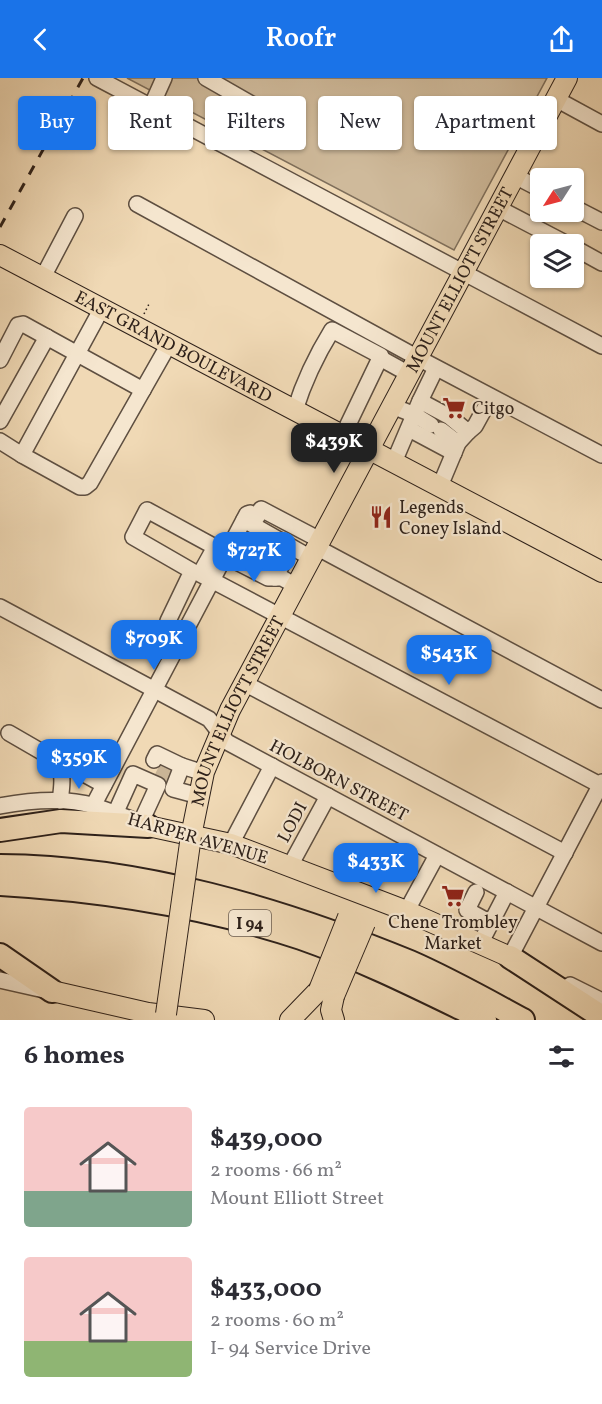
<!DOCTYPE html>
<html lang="en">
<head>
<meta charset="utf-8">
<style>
	body { margin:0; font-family:Vollkorn,serif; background:#f2f2f3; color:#2b2b33; height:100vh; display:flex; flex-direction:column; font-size:22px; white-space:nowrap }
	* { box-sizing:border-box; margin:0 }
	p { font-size:20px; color:#7c7c81 }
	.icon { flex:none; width:33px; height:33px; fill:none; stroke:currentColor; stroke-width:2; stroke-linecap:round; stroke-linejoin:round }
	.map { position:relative; height:942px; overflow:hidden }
	.panel { display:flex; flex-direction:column; background:#fff; flex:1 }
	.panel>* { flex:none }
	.guide { position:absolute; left:18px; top:18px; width:567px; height:54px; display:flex; gap:12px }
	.needle { width:39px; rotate:234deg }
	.controls { position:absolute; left:530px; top:90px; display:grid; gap:12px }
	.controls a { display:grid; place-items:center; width:54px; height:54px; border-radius:6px; background:#fff; box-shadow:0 2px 4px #0004; font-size:30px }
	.price { position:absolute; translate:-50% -51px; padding:0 14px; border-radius:12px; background:#1a73e8; color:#fff; font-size:20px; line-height:39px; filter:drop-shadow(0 2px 3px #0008) }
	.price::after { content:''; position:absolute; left:50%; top:36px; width:18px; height:14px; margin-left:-9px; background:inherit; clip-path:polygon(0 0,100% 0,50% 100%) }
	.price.selected { background:#222; color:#fff }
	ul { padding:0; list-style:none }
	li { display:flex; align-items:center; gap:18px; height:150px; padding:0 24px }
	li span { display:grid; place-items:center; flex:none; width:168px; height:120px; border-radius:6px; color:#555 }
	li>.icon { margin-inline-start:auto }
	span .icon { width:72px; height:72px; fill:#fffc; stroke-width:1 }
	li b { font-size:26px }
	h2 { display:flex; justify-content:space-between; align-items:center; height:72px; padding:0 24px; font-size:26px }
	.chip { padding:0 21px; border-radius:6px; background:#fff; box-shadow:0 2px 4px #0004; font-size:21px; line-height:54px }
	.chip.selected { background:#1a73e8; color:#fff }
	header { display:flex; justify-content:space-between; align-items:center; height:78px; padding:0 24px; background:#1a73e8; color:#fff; font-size:27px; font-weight:600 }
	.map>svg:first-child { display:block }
	.green { fill:#cfba9b; stroke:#7e6e5a; stroke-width:1.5 }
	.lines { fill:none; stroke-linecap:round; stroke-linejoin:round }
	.minor-tunnel { stroke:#c9b496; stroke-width:15; stroke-dasharray:15 8; stroke-linecap:butt }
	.minor-casing { stroke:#5e4f41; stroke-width:18 }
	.major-casing { stroke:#2e211a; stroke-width:22 }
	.highway-casing { stroke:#2e211a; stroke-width:26 }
	.path { stroke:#2e211a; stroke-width:1.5; stroke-dasharray:1.5 3; stroke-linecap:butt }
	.minor { stroke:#f5e6cf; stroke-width:15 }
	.major { stroke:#f0d9b5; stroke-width:20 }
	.highway { stroke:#f0d9b5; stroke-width:22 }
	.rail { stroke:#2e211a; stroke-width:3; stroke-dasharray:10 10; stroke-linecap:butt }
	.major-bridge-casing { stroke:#2e211a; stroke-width:22; stroke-linecap:butt }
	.major-bridge { stroke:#f0d9b5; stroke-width:20 }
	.labels { text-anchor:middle; stroke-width:4.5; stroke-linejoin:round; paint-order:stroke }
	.shield { fill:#f5e6cf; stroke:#6a5c50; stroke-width:1.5 }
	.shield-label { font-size:16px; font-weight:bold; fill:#2e211a }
	.street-label { font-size:18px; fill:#2e211a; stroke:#f5e6cf }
	.poi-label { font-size:18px; fill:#2e211a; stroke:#f5e6cf; text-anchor:start }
</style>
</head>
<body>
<header><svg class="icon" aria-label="back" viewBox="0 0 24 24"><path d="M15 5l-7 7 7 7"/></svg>Roofr<svg class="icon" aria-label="share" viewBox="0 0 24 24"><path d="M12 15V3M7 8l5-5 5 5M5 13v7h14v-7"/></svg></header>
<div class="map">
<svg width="602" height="942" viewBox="0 0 602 942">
	<rect width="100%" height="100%" fill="#f0d9b5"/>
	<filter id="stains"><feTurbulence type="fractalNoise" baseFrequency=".00333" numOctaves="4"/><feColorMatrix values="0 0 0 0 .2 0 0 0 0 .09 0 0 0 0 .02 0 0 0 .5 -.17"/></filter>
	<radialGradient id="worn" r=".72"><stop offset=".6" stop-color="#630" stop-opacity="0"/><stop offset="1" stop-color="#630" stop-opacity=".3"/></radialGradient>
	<path class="green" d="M127,0H547L454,172Z"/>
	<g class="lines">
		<path class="minor-tunnel" d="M160,703L167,689"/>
		<g class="minor-casing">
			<g id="minor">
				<path d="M97,0L602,268"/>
				<path d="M206,0L269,36L282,49"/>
				<path d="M556,21L602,46"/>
				<path d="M151,29L164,0"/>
				<path d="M515,98L540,111"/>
				<path d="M137,126L418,280L602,377"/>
				<path d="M573,129L602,144"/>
				<path d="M498,130L567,166"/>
				<path d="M573,169L602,185"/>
				<path d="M43,199L75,138"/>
				<path d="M102,230L22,377L80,409H85L90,405L169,266"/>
				<path d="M380,280L409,296"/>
				<path d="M0,282L18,247L23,246L143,312"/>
				<path d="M420,323L436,290"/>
				<path d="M392,328L415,337L431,347"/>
				<path d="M295,332C304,303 316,278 332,252L381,278L343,357"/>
				<path d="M0,343L47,259"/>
				<path d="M409,351L454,375"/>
				<path d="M441,352L458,365"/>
				<path d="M468,354L475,348L491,319"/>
				<path d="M0,363L22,377"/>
				<path d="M394,384L420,323L450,339L468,354L458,365L440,408"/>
				<path d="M244,442L311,480"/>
				<path d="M316,469L602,622"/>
				<path d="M225,478L268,500H282L296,508"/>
				<path d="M275,500L291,469"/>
				<path d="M0,529L209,641L227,664L602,865"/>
				<path d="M168,543L192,493L133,459L147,432L215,469L200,496L602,708"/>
				<path d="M244,605L565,775"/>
				<path d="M9,655L54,681C65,693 62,708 60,723"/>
				<path d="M154,682L157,676L182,688"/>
				<path d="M60,689L75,691L104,707"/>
				<path d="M199,718L173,711L182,688L204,695"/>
				<path d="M0,728C31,722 65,719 95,728C107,732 119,737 131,741"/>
				<path d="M93,728L247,436L250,435L257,439L261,431L320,462"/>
				<path d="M115,736L133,696L158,707L141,744"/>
				<path d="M231,766L272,688"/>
				<path d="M290,788L328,718"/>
				<path d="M476,814L467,832L491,845"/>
				<path d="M406,834L437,777"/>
				<path d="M480,866L507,814"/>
				<path d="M518,883L510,879L602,704"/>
				<path d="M0,902L44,912"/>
				<path d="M570,907L602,923"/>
			</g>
		</g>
		<g class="major-casing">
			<g id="major">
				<path id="s1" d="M0,177L602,494"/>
				<path d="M148,748L231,766L404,832L510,879"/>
				<path id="s2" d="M191,758L204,694L230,632L567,0"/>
				<path d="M52,913L148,935L204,942"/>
				<path d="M290,942L319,912"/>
				<path d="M334,942L331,932L334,918"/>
			</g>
		</g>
		<g class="highway-casing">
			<g id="highway">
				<path d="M0,752L61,743L148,748"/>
				<path d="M0,788C140,789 281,831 410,884C449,901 486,922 523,942"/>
				<path d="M0,806C103,812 202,827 301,860C364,882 425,913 485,942"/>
				<path d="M0,877L52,913"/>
				<path d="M510,879L602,939"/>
			</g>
		</g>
		<path class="path" d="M144,236L150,224"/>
		<use href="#minor" class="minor"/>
		<use href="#major" class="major"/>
		<use href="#highway" class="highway"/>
		<path class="rail" d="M0,149L83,0"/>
		<g class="major-bridge-casing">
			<g id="major-bridge">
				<path d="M319,912L348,839"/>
				<path d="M334,918L365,845"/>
				<path d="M166,936L191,758"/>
			</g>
		</g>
		<use href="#major-bridge" class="major-bridge"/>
	</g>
	<defs>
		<g id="supermarket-bare" transform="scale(1.8)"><path d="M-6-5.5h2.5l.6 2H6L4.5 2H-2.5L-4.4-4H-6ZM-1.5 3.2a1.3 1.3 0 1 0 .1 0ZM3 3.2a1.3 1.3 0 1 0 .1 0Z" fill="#8f2418" stroke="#f5e6cf" stroke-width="2.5" paint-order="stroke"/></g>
		<g id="restaurant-bare" transform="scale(1.8)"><path d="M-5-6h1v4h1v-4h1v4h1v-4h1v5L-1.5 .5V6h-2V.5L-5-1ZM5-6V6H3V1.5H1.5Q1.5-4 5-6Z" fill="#8f2418" stroke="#f5e6cf" stroke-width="2.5" paint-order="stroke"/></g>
	</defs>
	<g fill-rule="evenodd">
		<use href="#supermarket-bare" x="454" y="330"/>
		<use href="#restaurant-bare" x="381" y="439"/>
		<use href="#supermarket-bare" x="453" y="818"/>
	</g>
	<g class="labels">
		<rect class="shield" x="229" y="832" width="42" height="26" rx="4.5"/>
		<g class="shield-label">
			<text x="250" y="851">I 94</text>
		</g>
		<g class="street-label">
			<text dy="6" stroke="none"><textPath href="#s2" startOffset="620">MOUNT ELLIOTT STREET</textPath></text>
			<text dy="6" stroke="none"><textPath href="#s1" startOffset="196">EAST GRAND BOULEVARD</textPath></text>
			<text dy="6" stroke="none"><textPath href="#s2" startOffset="134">MOUNT ELLIOTT STREET</textPath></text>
			<text transform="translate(339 702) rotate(28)" y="6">HOLBORN STREET</text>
			<text transform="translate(292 744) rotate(-62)" y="6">LODI</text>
			<text transform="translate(198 760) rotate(16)" y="6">HARPER AVENUE</text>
		</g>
		<g class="poi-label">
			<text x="472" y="336">Citgo</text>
			<text x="399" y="435">Legends<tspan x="399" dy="21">Coney Island</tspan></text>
			<text x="453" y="850" text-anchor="middle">Chene Trombley<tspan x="453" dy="21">Market</tspan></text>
		</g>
	</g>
	<rect width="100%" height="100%" filter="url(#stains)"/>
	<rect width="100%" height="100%" fill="url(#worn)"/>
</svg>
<div class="controls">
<a><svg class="needle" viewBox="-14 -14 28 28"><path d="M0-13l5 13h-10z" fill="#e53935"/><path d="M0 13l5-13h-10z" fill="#7c7c81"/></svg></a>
<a><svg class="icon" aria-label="layers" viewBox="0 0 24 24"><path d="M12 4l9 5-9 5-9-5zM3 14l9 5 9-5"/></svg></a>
</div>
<b class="price selected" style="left:334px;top:396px">$439K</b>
<b class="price" style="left:254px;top:505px">$727K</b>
<b class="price" style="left:154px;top:593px">$709K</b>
<b class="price" style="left:449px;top:608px">$543K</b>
<b class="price" style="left:79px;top:712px">$359K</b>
<b class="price" style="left:376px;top:816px">$433K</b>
<div class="guide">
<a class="chip selected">Buy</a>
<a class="chip">Rent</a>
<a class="chip">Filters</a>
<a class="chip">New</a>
<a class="chip">Apartment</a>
</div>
</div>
<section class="panel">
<h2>6 homes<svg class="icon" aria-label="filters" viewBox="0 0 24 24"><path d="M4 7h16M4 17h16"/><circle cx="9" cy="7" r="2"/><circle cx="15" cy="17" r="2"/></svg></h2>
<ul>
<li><span style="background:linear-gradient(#f6c9c9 70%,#7fa58c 0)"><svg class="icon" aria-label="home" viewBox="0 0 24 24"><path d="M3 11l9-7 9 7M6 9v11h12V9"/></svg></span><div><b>$439,000</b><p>2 rooms · 66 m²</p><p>Mount Elliott Street</p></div></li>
<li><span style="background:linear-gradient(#f6c9c9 70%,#8fb573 0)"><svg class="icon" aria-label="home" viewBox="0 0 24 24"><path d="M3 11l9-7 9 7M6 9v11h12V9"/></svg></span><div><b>$433,000</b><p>2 rooms · 60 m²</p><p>I- 94 Service Drive</p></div></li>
</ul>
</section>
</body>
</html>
